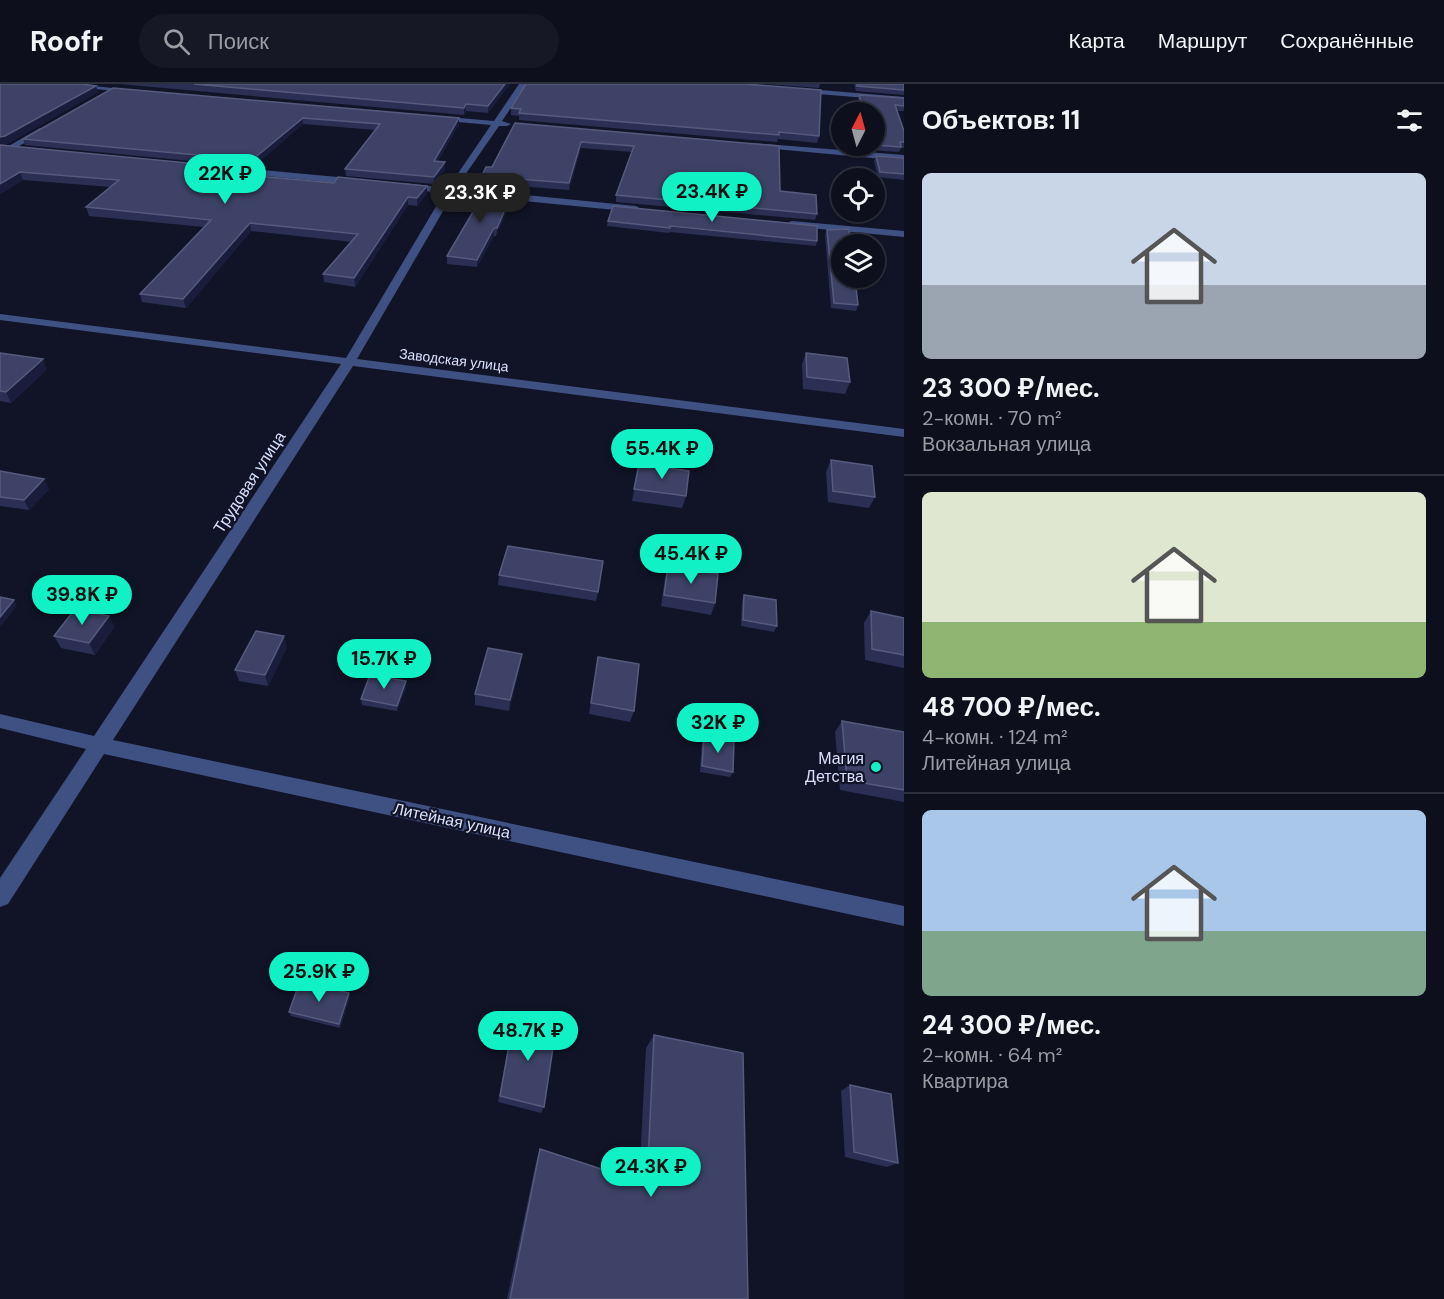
<!DOCTYPE html>
<html lang="ru">
<head>
<meta charset="utf-8">
<style>
	body { margin:0; font-family:"DM Sans",sans-serif; background:#161826; color:#f1f3f6; height:100vh; display:flex; flex-direction:column; font-size:22px; white-space:nowrap }
	* { box-sizing:border-box; margin:0 }
	p { font-size:20px; color:#9a9ca4 }
	.icon { flex:none; width:33px; height:33px; fill:none; stroke:currentColor; stroke-width:2; stroke-linecap:round; stroke-linejoin:round }
	.map { position:relative; flex:1; overflow:hidden }
	.side { display:flex; flex-direction:column; background:#0d0f1d; width:540px }
	.side>* { flex:none }
	.needle { width:39px; rotate:6deg }
	.tools { position:absolute; left:831px; top:18px; display:grid; gap:12px }
	.tools a { display:grid; place-items:center; width:54px; height:54px; border-radius:50%; background:#0d0f1d; box-shadow:0 2px 4px #0004,0 0 0 2px #2d2f3b; font-size:30px }
	.price { position:absolute; translate:-50% -51px; padding:0 14px; border-radius:21px; background:#11f1c6; color:#111; font-size:20px; line-height:39px; filter:drop-shadow(0 2px 3px #0008) }
	.price::after { content:''; position:absolute; left:50%; top:36px; width:18px; height:14px; margin-left:-9px; background:inherit; clip-path:polygon(0 0,100% 0,50% 100%) }
	.price.selected { background:#222; color:#fff }
	ul { padding:0; list-style:none }
	li { display:grid; align-content:center; gap:12px; height:318px; padding:0 18px }
	li+li { border-top:2px solid #2d2f3b }
	li span { display:grid; place-items:center; height:186px; border-radius:9px; color:#555 }
	li>.icon { margin-inline-start:auto }
	span .icon { width:108px; height:108px; fill:#fffc; stroke-width:1 }
	li b { font-size:26px }
	h2 { display:flex; justify-content:space-between; align-items:center; height:72px; padding:0 18px; font-size:26px }
	header { display:flex; align-items:center; gap:36px; box-sizing:border-box; height:84px; padding:0 30px; background:#0d0f1d; border-bottom:2px solid #2d2f3b }
	header strong { font-size:28px }
	nav { display:flex; gap:33px; margin-inline-start:auto; font-size:21px }
	.search { width:420px; height:54px; background:#161826; display:flex; align-items:center; gap:15px; box-sizing:border-box; padding:0 21px; border-radius:33px; color:#9a9ca4; font-size:22px }
	main { display:flex; flex:1; min-height:0 }
	.map>svg:first-child { display:block }
	.lines { fill:none; stroke-linecap:round; stroke-linejoin:round }
	.minor { fill:#3f5083; fill-rule:evenodd }
	.wall { fill:#2b2f54 }
	.shaded-wall { fill:#191c3a }
	.building { fill:#3e4266; stroke:#565b7e; stroke-width:1.5 }
	.poi-dot { fill:#11f1c6; stroke:#111427; stroke-width:2 }
	.labels { text-anchor:middle; stroke-width:4.5; stroke-linejoin:round; paint-order:stroke }
	.far-street-label { font-size:14px; fill:#d9e0fd; stroke:#111427 }
	.street-label { font-size:16px; fill:#d9e0fd; stroke:#111427 }
	.poi-label { font-size:16px; fill:#d9e0fd; stroke:#111427; text-anchor:end }
</style>
</head>
<body>
<header>
<strong>Roofr</strong>
<div class="search"><svg class="icon" aria-label="search" viewBox="0 0 24 24"><circle cx="10" cy="10" r="6"/><path d="M15 15l6 6"/></svg>Поиск</div>
<nav><a>Карта</a><a>Маршрут</a><a>Сохранённые</a></nav>
</header>
<main>
<div class="map">
<svg width="904" height="1215" viewBox="0 0 904 1215">
	<rect width="100%" height="100%" fill="#111427"/>
	<g class="lines">
		<g class="minor">
			<path d="M44,0H75L140,7L136,9Z"/>
			<path d="M519,0H527L502,37L511,40L507,42H499L456,104L636,122L641,125L636,128L453,110L357,275L904,345V353L353,282L113,656L904,822V842L104,670L8,820L0,823V794L86,665L0,644V630L94,652L341,280L0,236V230L346,274L444,109L404,105L400,102L404,99L448,104L491,41L436,36L432,34L436,32L494,37Z"/>
			<path d="M796,4L904,13V17L793,8Z"/>
			<path d="M40,44L47,46L0,73V67Z"/>
			<path d="M752,59L904,71V77L755,63L751,61Z"/>
			<path d="M219,82L359,95L363,98L359,101L216,87V83Z"/>
			<path d="M792,137L904,147V153L789,142V138Z"/>
		</g>
	</g>
	<g class="wall">
		<path d="M0,0L96,2L98,8L7,60L2,61L241,84L242,91L427,110L417,122L408,121L355,203L324,198L323,190L352,158L251,147L186,224L142,218L140,210L204,143L89,132L86,123L111,103L23,96L0,110Z"/>
		<path d="M119,0H510L488,29L466,27L464,31Z"/>
		<path d="M767,0H820L819,4Z"/>
		<path d="M854,0H904V11L856,7Z"/>
		<path d="M113,4L459,40L438,77L445,78V85L434,100L346,92L345,85L375,46L303,40L253,83L25,61L23,55Z"/>
		<path d="M859,11L904,14V27H897L904,47V64H901L899,68L871,66L870,62H874V28H861L858,16Z"/>
		<path d="M511,24L819,52L817,59L778,55L777,58L519,36V32L511,31Z"/>
		<path d="M515,39L779,62L780,107L817,130L815,136L616,118V111L632,68L581,64L569,106L518,102L515,108L478,105L479,98L492,83Z"/>
		<path d="M876,72L904,74V96L878,93L874,77Z"/>
		<path d="M512,110L511,118L496,152H494L477,183L447,180V172L473,128H468V120Z"/>
		<path d="M608,137L817,157L816,162L669,148V149L607,142Z"/>
		<path d="M827,146L858,221L856,227L831,224L825,151Z"/>
		<path d="M0,269L47,285L11,319L0,317Z"/>
		<path d="M806,269L850,298L845,310L803,305L802,280Z"/>
		<path d="M831,376L875,413L869,424L828,418L826,388Z"/>
		<path d="M639,380L686,412L682,424L632,417Z"/>
		<path d="M0,387L49,405L29,426L0,422Z"/>
		<path d="M668,482L715,519L711,531L661,522L665,494Z"/>
		<path d="M499,491L598,508L596,517L498,501Z"/>
		<path d="M744,511L777,542L774,548L741,542L742,517Z"/>
		<path d="M871,527L904,534V584L865,576L864,539Z"/>
		<path d="M109,532L114,543L95,571L61,564L54,552Z"/>
		<path d="M287,563L268,602L239,597L235,586Z"/>
		<path d="M522,570L520,581L509,627L475,621V610Z"/>
		<path d="M598,573L634,627L630,638L589,630Z"/>
		<path d="M406,597V603L397,627L362,621L361,615Z"/>
		<path d="M842,637L904,648V718L840,706L835,648Z"/>
		<path d="M704,652L733,688L730,693L700,688L702,657Z"/>
		<path d="M349,909L350,913L340,944L291,932L289,928Z"/>
		<path d="M514,933L544,1023L541,1029L498,1018Z"/>
		<path d="M654,951L748,1215H507L537,1074L540,1065L639,1097L646,964Z"/>
		<path d="M850,1001L898,1079L887,1083L845,1073L841,1007Z"/>
	</g>
	<g class="shaded-wall">
		<path d="M505,0H510L488,29V22Z"/>
		<path d="M96,2L98,8L7,60L0,61V53Z"/>
		<path d="M466,20V27L464,31V24Z"/>
		<path d="M303,34V40L253,83L252,76Z"/>
		<path d="M459,34V40L434,84V77Z"/>
		<path d="M581,58V64L569,106V99Z"/>
		<path d="M445,78V85L434,100V93Z"/>
		<path d="M241,84L243,92L234,90Z"/>
		<path d="M20,88L23,96L0,110V100Z"/>
		<path d="M518,95V102L515,108L516,102Z"/>
		<path d="M427,102V110L417,122V114Z"/>
		<path d="M512,110L511,118L496,152L497,144Z"/>
		<path d="M408,113V121L355,203L354,194Z"/>
		<path d="M250,139L251,147L186,224L183,215Z"/>
		<path d="M494,144V152L477,183V176Z"/>
		<path d="M43,275L47,285L11,319L6,308Z"/>
		<path d="M44,395L49,405L29,426L24,416Z"/>
		<path d="M14,516L17,522L0,543V533Z"/>
		<path d="M109,532L114,543L95,571L89,559Z"/>
		<path d="M284,552L287,563L268,602L265,591Z"/>
		<path d="M522,570L520,581L509,627L510,616Z"/>
		<path d="M406,597V603L397,627V622Z"/>
		<path d="M349,909L350,913L340,944L339,940Z"/>
	</g>
	<g class="building">
		<path d="M0,0H82L96,2L5,52L0,53Z"/>
		<path d="M194,0H505L488,22L466,20L464,24Z"/>
		<path d="M526,0H746L821,6L819,52L779,48V51L519,29L521,25L511,24Z"/>
		<path d="M857,0H904V6L857,2Z"/>
		<path d="M113,4L459,34L434,77L445,78L434,93L345,85L380,40L303,34L252,76L23,55Z"/>
		<path d="M859,11L904,14V22L895,21L904,47V58H900L901,63L874,61V28H864Z"/>
		<path d="M515,39L779,62L780,107L816,111L817,130L616,111L634,62L581,58L569,99L518,95L516,102L479,98L486,83H492Z"/>
		<path d="M0,61L241,84L234,90L334,99L338,93L427,102L417,114L408,113L354,194L323,190L358,150L250,139L183,215L140,210L211,136L86,123L119,96L20,88L0,100Z"/>
		<path d="M876,72L904,74V90L880,88Z"/>
		<path d="M474,107L512,110L497,144H494L477,176L447,172L477,121L468,120Z"/>
		<path d="M613,122L817,142V157L670,142V144L608,137Z"/>
		<path d="M849,145L851,160H842V194H855L858,221L834,219L827,146Z"/>
		<path d="M0,269L43,275L6,308L0,307Z"/>
		<path d="M806,269L847,274L850,298L807,293Z"/>
		<path d="M831,376L872,382L875,413L833,407Z"/>
		<path d="M639,380L689,387L686,412L634,405Z"/>
		<path d="M0,387L44,395L24,416L0,413Z"/>
		<path d="M508,462L603,477L598,508L499,491Z"/>
		<path d="M668,482L718,490L715,519L664,511Z"/>
		<path d="M744,511L776,516L777,542L743,536Z"/>
		<path d="M0,513L14,516L0,533Z"/>
		<path d="M75,525L109,532L89,559L54,552Z"/>
		<path d="M871,527L904,534V571L872,565Z"/>
		<path d="M256,547L284,552L265,591L235,586Z"/>
		<path d="M488,564L522,570L510,616L475,610Z"/>
		<path d="M598,573L639,580L634,627L591,619Z"/>
		<path d="M370,591L406,597L397,622L361,615Z"/>
		<path d="M842,637L904,648V706L847,696Z"/>
		<path d="M704,652L734,657L733,688L702,682Z"/>
		<path d="M300,897L349,909L339,940L289,928Z"/>
		<path d="M514,933L556,944L544,1023L500,1012Z"/>
		<path d="M654,951L743,969L748,1215H510L540,1065L647,1100Z"/>
		<path d="M850,1001L891,1010L898,1079L854,1068Z"/>
	</g>
	<circle class="poi-dot" cx="876" cy="683" r="6"/>
	<g class="labels">
		<g class="far-street-label">
			<text transform="translate(454 276) rotate(7)" y="5">Заводская улица</text>
		</g>
		<g class="street-label">
			<text transform="translate(249 398) rotate(-57)" y="6">Трудовая улица</text>
			<text transform="translate(452 736) rotate(12)" y="6">Литейная улица</text>
		</g>
		<g class="poi-label">
			<text x="864" y="680">Магия<tspan x="864" dy="18">Детства</tspan></text>
		</g>
	</g>
</svg>
<div class="tools">
<a><svg class="needle" viewBox="-14 -14 28 28"><path d="M0-13l5 13h-10z" fill="#e53935"/><path d="M0 13l5-13h-10z" fill="#9a9ca4"/></svg></a>
<a><svg class="icon" aria-label="locate" viewBox="0 0 24 24"><circle cx="12" cy="12" r="6"/><path d="M12 2v4M12 18v4M2 12h4M18 12h4"/></svg></a>
<a><svg class="icon" aria-label="layers" viewBox="0 0 24 24"><path d="M12 4l9 5-9 5-9-5zM3 14l9 5 9-5"/></svg></a>
</div>
<b class="price" style="left:225px;top:121px">22K ₽</b>
<b class="price" style="left:712px;top:139px">23.4K ₽</b>
<b class="price selected" style="left:480px;top:140px">23.3K ₽</b>
<b class="price" style="left:662px;top:396px">55.4K ₽</b>
<b class="price" style="left:691px;top:501px">45.4K ₽</b>
<b class="price" style="left:82px;top:542px">39.8K ₽</b>
<b class="price" style="left:384px;top:606px">15.7K ₽</b>
<b class="price" style="left:718px;top:670px">32K ₽</b>
<b class="price" style="left:319px;top:919px">25.9K ₽</b>
<b class="price" style="left:528px;top:978px">48.7K ₽</b>
<b class="price" style="left:651px;top:1114px">24.3K ₽</b>
</div>
<section class="side">
<h2>Объектов: 11<svg class="icon" aria-label="filters" viewBox="0 0 24 24"><path d="M4 7h16M4 17h16"/><circle cx="9" cy="7" r="2"/><circle cx="15" cy="17" r="2"/></svg></h2>
<ul>
<li><span style="background:linear-gradient(#c9d6e8 60%,#9aa5b1 0)"><svg class="icon" aria-label="home" viewBox="0 0 24 24"><path d="M3 11l9-7 9 7M6 9v11h12V9"/></svg></span><div><b>23 300 ₽/мес.</b><p>2-комн. · 70 m²</p><p>Вокзальная улица</p></div></li>
<li><span style="background:linear-gradient(#dfe7d0 70%,#8fb573 0)"><svg class="icon" aria-label="home" viewBox="0 0 24 24"><path d="M3 11l9-7 9 7M6 9v11h12V9"/></svg></span><div><b>48 700 ₽/мес.</b><p>4-комн. · 124 m²</p><p>Литейная улица</p></div></li>
<li><span style="background:linear-gradient(#a9c7e8 65%,#7fa58c 0)"><svg class="icon" aria-label="home" viewBox="0 0 24 24"><path d="M3 11l9-7 9 7M6 9v11h12V9"/></svg></span><div><b>24 300 ₽/мес.</b><p>2-комн. · 64 m²</p><p>Квартира</p></div></li>
</ul>
</section>
</main>
</body>
</html>
